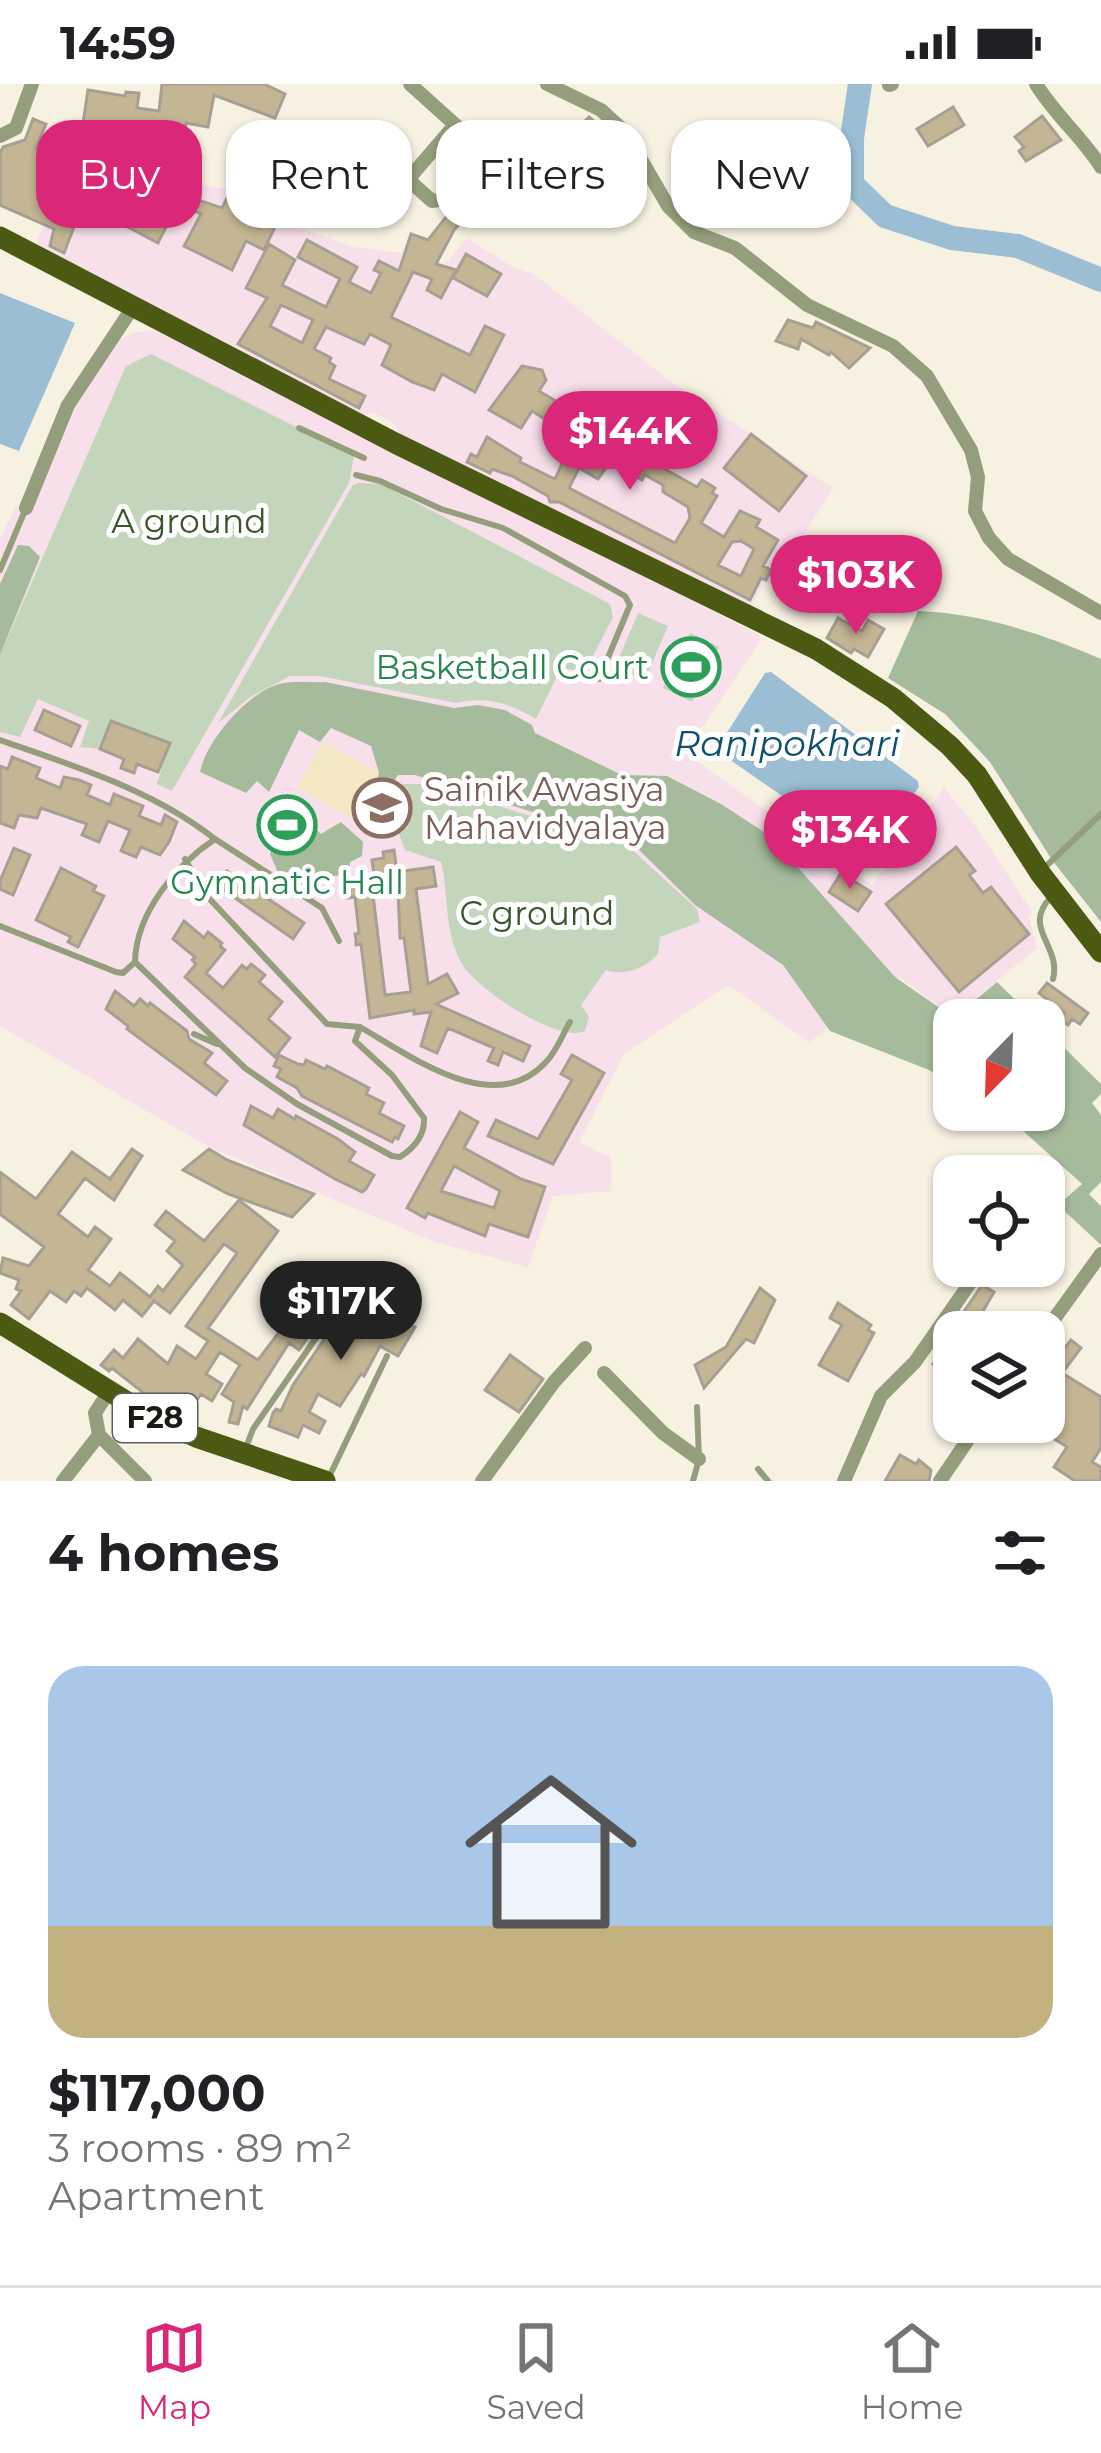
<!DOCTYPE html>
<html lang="en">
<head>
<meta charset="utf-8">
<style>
	body { margin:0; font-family:Montserrat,sans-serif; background:#f6f6f6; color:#202124; height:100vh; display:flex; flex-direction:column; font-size:45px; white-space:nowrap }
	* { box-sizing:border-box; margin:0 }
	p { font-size:39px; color:#757577 }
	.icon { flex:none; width:66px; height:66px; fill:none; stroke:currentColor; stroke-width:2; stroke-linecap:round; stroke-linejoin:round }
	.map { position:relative; height:1397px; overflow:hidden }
	.sheet { display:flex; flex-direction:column; background:#fff; flex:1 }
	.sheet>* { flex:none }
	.hud { position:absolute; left:36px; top:36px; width:1029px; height:108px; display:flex; gap:24px }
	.needle { width:78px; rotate:203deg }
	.fabs { position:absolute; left:933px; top:915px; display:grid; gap:24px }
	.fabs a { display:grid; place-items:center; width:132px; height:132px; border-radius:24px; background:#fff; box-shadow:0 3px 9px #0004; font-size:60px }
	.price { position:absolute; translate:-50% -102px; padding:0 27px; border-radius:42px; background:#db2777; color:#fff; font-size:39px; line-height:78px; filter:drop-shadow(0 3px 6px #0008) }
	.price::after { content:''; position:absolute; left:50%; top:72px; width:36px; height:27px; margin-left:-18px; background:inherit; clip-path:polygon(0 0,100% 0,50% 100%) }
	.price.current { background:#222; color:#fff }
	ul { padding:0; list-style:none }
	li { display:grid; align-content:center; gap:24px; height:636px; padding:0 48px }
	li+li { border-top:3px solid #e0e0e0 }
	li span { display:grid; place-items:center; height:372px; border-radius:36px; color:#555 }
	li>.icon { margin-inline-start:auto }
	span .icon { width:216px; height:216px; fill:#fffc; stroke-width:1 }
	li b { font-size:51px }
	h2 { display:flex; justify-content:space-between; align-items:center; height:144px; padding:0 48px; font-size:51px }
	.tag { padding:0 42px; border-radius:36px; background:#fff; box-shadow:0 3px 9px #0004; font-size:42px; line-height:108px }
	.tag.current { background:#db2777; color:#fff }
	.status { display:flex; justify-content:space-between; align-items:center; height:84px; padding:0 60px; background:#fff; direction:ltr }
	.status svg { height:33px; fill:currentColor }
	.dock { display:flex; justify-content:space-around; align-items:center; height:168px; border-top:3px solid #e0e0e0; background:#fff; font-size:33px; color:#757577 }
	.dock a { display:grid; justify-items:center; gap:6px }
	.dock .current { color:#db2777 }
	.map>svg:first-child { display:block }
	.education { fill:#f8e0eb }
	.green { fill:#c3d6bb }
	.forest { fill:#a5bb9c }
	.sand { fill:#f2e8c3 }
	.water { fill:#9bbed4 }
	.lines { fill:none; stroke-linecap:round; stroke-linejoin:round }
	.river { stroke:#9bbed4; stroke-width:24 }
	.building { fill:#c4b694; stroke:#a5a092; stroke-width:3; fill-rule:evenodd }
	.service { stroke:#959e7c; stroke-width:6 }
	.minor { stroke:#959e7c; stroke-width:14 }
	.primary { stroke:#4c5912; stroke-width:21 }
	.labels { text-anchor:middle; stroke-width:10; stroke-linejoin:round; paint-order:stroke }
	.shield { fill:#fff; stroke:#5f5e5a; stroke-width:3 }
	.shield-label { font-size:30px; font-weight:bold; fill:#1b1913 }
	.park-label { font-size:33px; fill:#385629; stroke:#fff }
	.leisure-label { font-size:33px; fill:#27864d; stroke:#fff; text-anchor:end }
	.education-label { font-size:33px; fill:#785e54; stroke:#fff; text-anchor:start }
	.water-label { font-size:36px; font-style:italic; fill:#0f4f6e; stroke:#fff }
</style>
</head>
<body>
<div class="status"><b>14:59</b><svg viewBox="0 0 49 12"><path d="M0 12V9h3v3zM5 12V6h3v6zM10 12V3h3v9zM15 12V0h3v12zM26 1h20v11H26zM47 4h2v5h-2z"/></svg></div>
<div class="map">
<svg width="1101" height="1397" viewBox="0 0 1101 1397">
	<rect width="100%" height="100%" fill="#f7f1e2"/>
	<g class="education">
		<path d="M74,64L182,97L241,108L294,142L354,163L408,170L445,180L467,154L514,184L534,190L670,297L833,404L773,501L764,499L748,529L400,352L394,339L372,328L363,332L34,166Z"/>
		<path d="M159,246L307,316L759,551L760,557L685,669L872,801L944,704L977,744L1032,828L1029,834L1037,864L954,933L899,893L809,958L728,901L624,970L579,1058L611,1074V1107L553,1112L528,1183L435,1158L209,1063L0,942V455L16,422L32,426L83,305L105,264L135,248Z"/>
	</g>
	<g class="green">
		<path d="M151,270L354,372L349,399L172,707L157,700L169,659L112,637L100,665L80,663L89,637L38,615L20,653L0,648V571L126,282Z"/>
		<path d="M359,399L381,400L610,520L613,533L585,588L561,584L536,635C509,619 487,612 456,619L320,592H290L252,612L218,639L347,411L353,401Z"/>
		<path d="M638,529L668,542L645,596L615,583Z"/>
		<path d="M690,549L719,563L692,618L663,604Z"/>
		<path d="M401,700H427L628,762L697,825L700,838L660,853L658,870C646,884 623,893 606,886L581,921L589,933L585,947C558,960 474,904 461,878C444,847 449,811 441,778L405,766L391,729V713Z"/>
	</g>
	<g class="forest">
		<path d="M18,461L29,462L40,473L0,571V500Z"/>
		<path d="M918,527C981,529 1043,550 1101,575V838L1052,776L990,678L945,630L888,594Z"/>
		<path d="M325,598L454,624L478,621L505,626L532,641L535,649L622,691L667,692L721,720L770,752L895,893L954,934L997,898L1036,936H954V1000L929,986L830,947L783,881L695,821L632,759L415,691H398L386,710L374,711L379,689L371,662L331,644L320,658L299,646L269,708L257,697L246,709L200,688C206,657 246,611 276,601C290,596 311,599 325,598Z"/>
		<path d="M341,738L363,758L362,772L350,778L349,789L312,797L304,808L279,791L270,770L274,761L291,759L301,764L315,744L321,750Z"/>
		<path d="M1044,944L1101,1000V1010L1092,1019L1101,1031V1098L1089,1110L1101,1122V1161L1058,1121L1082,1100L1000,1026H1044Z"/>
	</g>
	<path class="sand" d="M323,657L379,689L352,735L297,703Z"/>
	<g class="water">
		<path d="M0,209L75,239L19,367L0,360Z"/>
		<path d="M771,588L918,697L919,703L868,772L716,666L765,589Z"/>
	</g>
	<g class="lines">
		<path class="river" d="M860,0L852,54V100L885,132L952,154L1018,162L1101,196"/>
	</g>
	<g class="building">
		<path d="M162,0H264L285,10L275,34L214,11L208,43L186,39L184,52L172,50L165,67L144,59L140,70L81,53L88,6L125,12L126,8L139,9L137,24L159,27Z"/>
		<path d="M953,23L964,41L928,62L917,45Z"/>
		<path d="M1042,32L1061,56L1026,77L1019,67L1024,63L1015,53Z"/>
		<path d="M589,33L613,54L610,57L634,92L620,99L608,77L589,56L585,60L573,48Z"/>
		<path d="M33,35L46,40L36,64L56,73L51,83L75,90L168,139L158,159L126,142L129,138L84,117L64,169L50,162L54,145L0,121V69L3,63L25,56Z"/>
		<path d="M465,66L479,78V85L458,108L443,96Z"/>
		<path d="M490,106V113L501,121L494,131L479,120L454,146L436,180L456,186L441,214L427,206L432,195L413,188L391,233L470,271L485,242L504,251L475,308L442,290L434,306L412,298L382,281L391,261L370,250L364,260L326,243L314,265L331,274L329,278L335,282L329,295L365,312L359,324L238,260L267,214L246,204L269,160L295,176L282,201L326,223L340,195L298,173L307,156L357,183L349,198L371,209L381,189L374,186L379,177L399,187L411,150L428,156L449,129L465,131ZM281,221L313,236L302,259L270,242Z"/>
		<path d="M230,108L246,116L238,134L259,144L264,135L276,141L264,166L246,157L232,186L184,162L201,130L185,123L189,113L222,124Z"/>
		<path d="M466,170L501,190L487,212L453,194Z"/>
		<path d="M788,236L813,244L816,238L870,264L849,284L831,268L829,271L801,255L798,265L776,257Z"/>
		<path d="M522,282L542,286L546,296L539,307L571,326L576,319L589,327L586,332L592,336L576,363L599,376L613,352L619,355L624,348L637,356L631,366L697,403L702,396L715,404L712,409L717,412L701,439L724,453L740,427L760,436L756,443L778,456L763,482L771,486L766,496L761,494L750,516L559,418H550L548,412L512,392L492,385L490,389L467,378L471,370L477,373L487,353L521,374L520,378L555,395L564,375L557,371L564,358V347L532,327L521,344L489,326ZM615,380L642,396L645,391L663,401V408L688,423L690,434L675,459L569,404L579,384L598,395L608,381ZM741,457L754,465L741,492L718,481L732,458Z"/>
		<path d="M751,350L806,392L779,427L724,384Z"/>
		<path d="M838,534L862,547L868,536L884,545L868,573L854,565L851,569L827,554Z"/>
		<path d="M44,626L80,642L71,662L35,646Z"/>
		<path d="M111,637L170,659L158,688L137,680L134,689L121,684L124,675L100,665Z"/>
		<path d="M12,673L40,684L36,694L60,704L64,693L79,696L91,701L87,711L110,721L114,710L143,722L139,732L161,741L165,731L177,738L169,758L160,771L141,763L136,773L121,767L130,746L108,737L99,758L82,751L87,740L41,724L37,734L19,731L14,744L0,739V682L8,685Z"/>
		<path d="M276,722L308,742L298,759L288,753L283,762L274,757L280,748L266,739Z"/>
		<path d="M956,763L975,787L969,791L983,809L991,803L1029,850L959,908L886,820Z"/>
		<path d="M14,764L30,771L13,811L0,805V797Z"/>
		<path d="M394,766L397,788L433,783L436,802L416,805L428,900L447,890L458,909L436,920L530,962L523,977L503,968L498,981L488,977L494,964L448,944L437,969L421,962L431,928L414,930V926L370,934L361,860L356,861V855L355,850L359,849L355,813L347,814L344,795L374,791L372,776L384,774L383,768ZM398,807L400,854H404L411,908L385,911L373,811Z"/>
		<path d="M61,784L96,802L93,807L104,812L78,863L68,858L71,853L36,836Z"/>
		<path d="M227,787L304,839L293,855L218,802Z"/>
		<path d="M841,789L871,808L858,827L829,808Z"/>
		<path d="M184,837L204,854L208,848L222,859L220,862L225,866L206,889L223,904L242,881L247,885L251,880L265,891L259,898L282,918L268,935L290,954L275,973L185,893L196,880L192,876L195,873L173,855Z"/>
		<path d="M1047,899L1088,929L1080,940L1072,935L1068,941L1059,935L1064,929L1039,909Z"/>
		<path d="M115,907L134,922L140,915L148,922L150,919L187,947L189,955L212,969L204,979L227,997L216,1011L127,945L128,942L106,925Z"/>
		<path d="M279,971L298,980L304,981L306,976L325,985L327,982L369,1004L366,1010L384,1019L379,1029L404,1042L398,1055L395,1053L392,1058L302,1012L297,1004L277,993L281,985L274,982Z"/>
		<path d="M572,971L604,989L553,1080L488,1052L496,1036L538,1055L572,996L561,990Z"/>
		<path d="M251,1022L273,1034L278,1025L295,1035L296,1032L338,1055L355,1068L349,1077L374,1091L366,1105L362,1108L335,1095L244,1041Z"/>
		<path d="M460,1028L478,1038L464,1064L521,1095L545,1103L528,1153L489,1140L485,1152L428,1129L425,1134L407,1124ZM454,1082L500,1107L494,1124L441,1107Z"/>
		<path d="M132,1065L142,1072L114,1116L85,1094L58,1130L88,1153L95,1143L111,1155L88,1186L110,1202L120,1189L150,1213L158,1202L163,1207L183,1181L167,1167L175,1157L155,1141L166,1127L204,1157L239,1116L278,1147L208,1244L258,1276L321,1193L339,1208L299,1266L289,1259L247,1325L243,1322L238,1340L229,1338L234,1318L222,1310L240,1281L220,1268L206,1290L222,1300L212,1317L201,1310L191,1325L180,1318L174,1327L155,1318L112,1284L109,1287L101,1281L114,1266L123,1274L138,1255L168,1280L177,1262L196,1275L208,1257L186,1242L237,1169L224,1160L170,1229L154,1217L142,1232L123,1216L115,1226L87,1204L81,1212L74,1207L66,1218L50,1207L29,1235L11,1221L21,1207L16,1205L19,1196L0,1189L3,1174L29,1182L44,1163L0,1130V1088L36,1115L72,1068L110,1095Z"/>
		<path d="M209,1065L227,1076L314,1110L292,1133L228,1110L183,1086Z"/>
		<path d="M982,1201L994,1208L971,1248H954V1279L948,1289L933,1280L944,1262L941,1261Z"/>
		<path d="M760,1204L775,1216L754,1259L746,1255L704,1304L695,1281L726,1263Z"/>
		<path d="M354,1212L415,1243L398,1272L380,1262L364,1292L361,1290L340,1322L318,1310L309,1328L325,1337L319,1349L303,1341L298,1353L269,1342L273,1329L276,1325L281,1327L293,1301Z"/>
		<path d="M838,1219L871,1241L868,1246L874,1249L848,1297L819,1281L842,1241L830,1234Z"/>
		<path d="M1071,1256L1081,1264L1062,1289L1101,1313V1364L1092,1378L1101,1383V1397H1075L1054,1383L1067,1363L1037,1344L1029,1355L1014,1345L1019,1338H1044V1283L1058,1264L1062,1268Z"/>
		<path d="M510,1271L543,1295L519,1328L485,1306Z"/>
		<path d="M900,1371L916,1380L919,1376L931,1386L929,1397H885Z"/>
	</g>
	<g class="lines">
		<g class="service">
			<path d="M299,344L364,374"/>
			<path d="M356,391L380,397L441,425L503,444L625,512L630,521L599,595"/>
			<path d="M0,486L26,424"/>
			<path d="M0,656C74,682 153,706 215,755C176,781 136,829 135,878L245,984L297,1020L392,1072L400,1073C414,1064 425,1052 424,1034L392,991L355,957L360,943L327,940L204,809L185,775"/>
			<path d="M215,755L322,824L339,857"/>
			<path d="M1042,786L1101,730"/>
			<path d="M1052,812C1020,844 1062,861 1053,895"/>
			<path d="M0,842L116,888L123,889L135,878"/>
			<path d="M360,943C411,972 494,1035 546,978C557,967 562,951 570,938"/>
			<path d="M194,950L217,960"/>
			<path d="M245,1366L253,1345L354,1199"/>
			<path d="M758,1385L768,1397"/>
			<path d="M329,1393L387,1272"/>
			<path d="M693,1397L699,1375L697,1323"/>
		</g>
		<g class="minor">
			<path d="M410,0L491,73L490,90L461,121L445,115L432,117L412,99L411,92L454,42"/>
			<path d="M547,0L601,26L625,48L668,122L694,148L735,164L807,221L893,262L927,292L971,366L978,393L975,427L989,454L1008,475L1101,529"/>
			<path d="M1036,0C1055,31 1082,53 1101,83"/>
			<path d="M889,1L892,0"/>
			<path d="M0,52L16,44L32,0"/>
			<path d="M26,424L68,321L133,223"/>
			<path d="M1044,1249L1101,1170"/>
			<path d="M604,1289L663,1349L699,1375"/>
			<path d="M99,1351L145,1397"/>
			<path d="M63,1397L99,1351L95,1329L108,1309"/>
			<path d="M482,1397L554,1298L585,1264"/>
			<path d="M844,1397L881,1312L915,1278L982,1182"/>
			<path d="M940,1397L980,1338"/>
		</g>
		<g class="primary">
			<path d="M0,153L395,359L816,565L893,614L950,662L977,691L1040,789L1101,868"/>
			<path d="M0,1239L148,1331L196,1353L325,1397"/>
		</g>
	</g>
	<defs>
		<g id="stadium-ring" transform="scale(3)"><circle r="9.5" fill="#fff" stroke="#2e9e5b" stroke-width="1.5"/><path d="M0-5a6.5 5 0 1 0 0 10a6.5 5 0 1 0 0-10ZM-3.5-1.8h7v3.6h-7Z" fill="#2e9e5b"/></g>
		<g id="school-ring" transform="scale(3)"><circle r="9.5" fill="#fff" stroke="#8d6e63" stroke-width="1.5"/><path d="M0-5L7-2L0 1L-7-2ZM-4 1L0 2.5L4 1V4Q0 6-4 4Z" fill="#8d6e63"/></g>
	</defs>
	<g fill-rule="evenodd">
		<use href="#stadium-ring" x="691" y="583"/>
		<use href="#school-ring" x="382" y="724"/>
		<use href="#stadium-ring" x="287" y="741"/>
	</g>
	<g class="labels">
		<rect class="shield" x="113" y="1310" width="84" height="48" rx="9"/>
		<g class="shield-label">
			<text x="155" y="1344">F28</text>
		</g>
		<g class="park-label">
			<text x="189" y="449">A ground</text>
			<text x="537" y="841">C ground</text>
		</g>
		<g class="leisure-label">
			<text x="649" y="595">Basketball Court</text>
			<text x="287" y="810" text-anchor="middle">Gymnatic Hall</text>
		</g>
		<g class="education-label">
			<text x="424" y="717">Sainik Awasiya<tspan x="424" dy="38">Mahavidyalaya</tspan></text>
		</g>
		<g class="water-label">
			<text x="787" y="672">Ranipokhari</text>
		</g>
	</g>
</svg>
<div class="fabs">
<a><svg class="needle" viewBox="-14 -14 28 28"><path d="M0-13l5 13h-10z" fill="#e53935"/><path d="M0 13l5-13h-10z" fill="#757577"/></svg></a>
<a><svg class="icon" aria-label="locate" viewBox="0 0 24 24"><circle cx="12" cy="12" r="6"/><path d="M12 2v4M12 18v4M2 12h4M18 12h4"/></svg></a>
<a><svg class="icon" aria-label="layers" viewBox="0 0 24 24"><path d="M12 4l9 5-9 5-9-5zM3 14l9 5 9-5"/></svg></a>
</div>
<b class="price" style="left:630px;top:409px">$144K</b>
<b class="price" style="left:856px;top:553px">$103K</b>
<b class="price" style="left:850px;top:808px">$134K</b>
<b class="price current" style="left:341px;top:1279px">$117K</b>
<div class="hud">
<a class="tag current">Buy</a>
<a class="tag">Rent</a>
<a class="tag">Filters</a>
<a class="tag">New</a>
</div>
</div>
<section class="sheet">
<h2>4 homes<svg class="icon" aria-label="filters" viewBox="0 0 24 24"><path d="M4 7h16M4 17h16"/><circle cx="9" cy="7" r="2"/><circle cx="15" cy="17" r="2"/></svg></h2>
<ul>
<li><span style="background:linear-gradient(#a9c7e8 70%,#c2b280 0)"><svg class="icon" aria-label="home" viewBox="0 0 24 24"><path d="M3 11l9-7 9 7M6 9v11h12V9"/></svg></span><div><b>$117,000</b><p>3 rooms · 89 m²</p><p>Apartment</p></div></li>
</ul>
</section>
<nav class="dock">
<a class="current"><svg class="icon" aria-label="map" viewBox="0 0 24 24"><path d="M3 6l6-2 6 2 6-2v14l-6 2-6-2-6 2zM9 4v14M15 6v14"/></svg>Map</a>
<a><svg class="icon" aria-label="saved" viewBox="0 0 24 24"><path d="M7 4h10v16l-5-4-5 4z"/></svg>Saved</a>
<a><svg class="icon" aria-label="home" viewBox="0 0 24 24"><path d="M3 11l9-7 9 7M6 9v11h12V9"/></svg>Home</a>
</nav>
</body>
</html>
